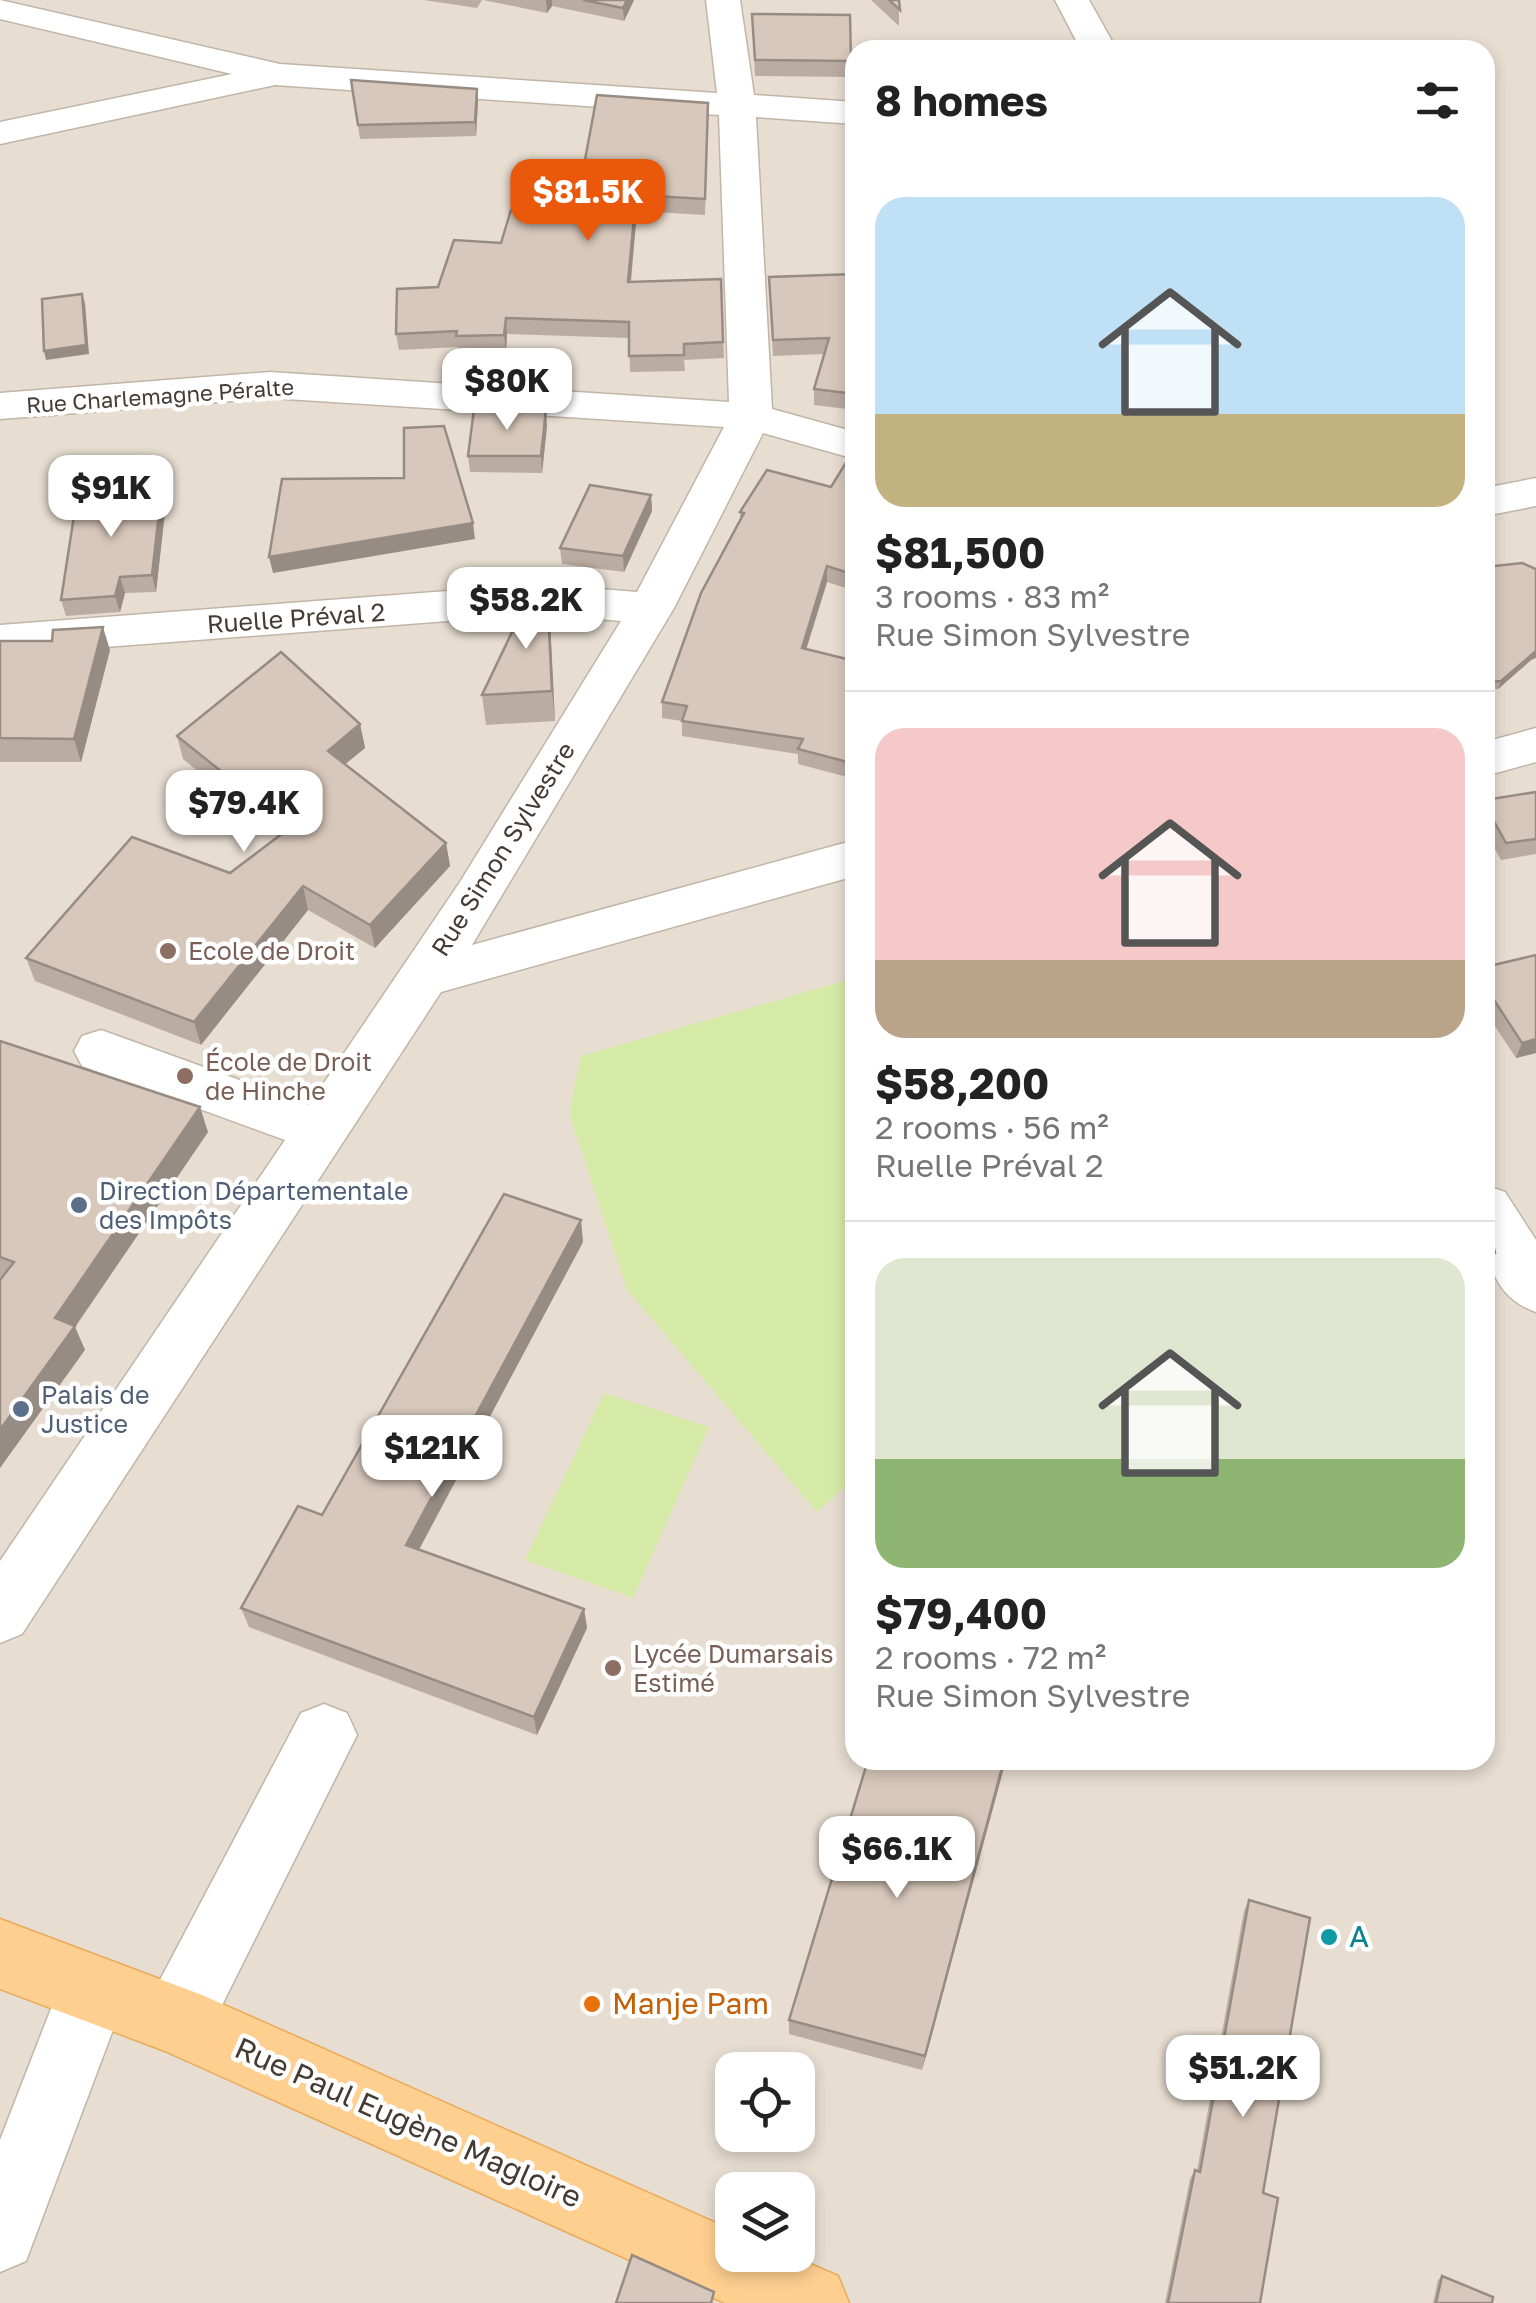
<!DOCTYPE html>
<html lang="en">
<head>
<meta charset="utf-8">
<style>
	body { margin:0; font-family:"Golos Text",sans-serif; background:#f6f6f6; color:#222; height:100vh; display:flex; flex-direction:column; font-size:38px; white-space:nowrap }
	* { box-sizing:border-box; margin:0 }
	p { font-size:32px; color:#767676 }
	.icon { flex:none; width:55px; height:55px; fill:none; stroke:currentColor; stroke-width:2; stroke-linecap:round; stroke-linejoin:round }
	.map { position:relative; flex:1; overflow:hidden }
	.sheet { position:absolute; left:845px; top:40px; width:650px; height:1730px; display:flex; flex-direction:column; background:#fff; border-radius:30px; box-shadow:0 5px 15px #0003 }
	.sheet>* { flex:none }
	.buttons { position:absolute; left:715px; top:2052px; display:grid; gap:20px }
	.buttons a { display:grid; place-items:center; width:100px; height:100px; border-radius:20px; background:#fff; box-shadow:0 5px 15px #0003; font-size:50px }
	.price { position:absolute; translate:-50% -85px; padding:0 22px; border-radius:20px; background:#fff; color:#222; font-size:32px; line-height:65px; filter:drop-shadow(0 2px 5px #0008) }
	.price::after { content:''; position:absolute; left:50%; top:60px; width:30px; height:22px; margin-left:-15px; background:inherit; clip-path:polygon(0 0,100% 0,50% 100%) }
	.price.selected { background:#ea580c; color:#fff }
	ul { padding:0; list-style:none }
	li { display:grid; align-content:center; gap:20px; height:530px; padding:0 30px }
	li+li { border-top:2px solid #e0e0e0 }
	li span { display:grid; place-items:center; height:310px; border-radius:30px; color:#555 }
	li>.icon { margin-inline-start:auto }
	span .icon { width:180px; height:180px; fill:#fffc; stroke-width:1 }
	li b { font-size:42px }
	h2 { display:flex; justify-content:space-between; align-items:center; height:120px; padding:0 30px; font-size:42px }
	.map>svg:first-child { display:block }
	.residential { fill:#e7ddd1; fill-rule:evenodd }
	.green { fill:#d6eaa8 }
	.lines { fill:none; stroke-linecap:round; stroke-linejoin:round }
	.minor-casing { stroke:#c1b5a8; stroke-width:3 }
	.major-casing { stroke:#eaaa59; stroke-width:3 }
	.minor { fill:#fff; fill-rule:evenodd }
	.major { fill:#ffcf90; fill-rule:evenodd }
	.wall { fill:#baaca1 }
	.shaded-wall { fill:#978c83 }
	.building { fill:#d8c8bb; stroke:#978c83; stroke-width:2.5 }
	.education-dot { fill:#8d6e63; stroke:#fff; stroke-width:4 }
	.service-dot { fill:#5c6f8a; stroke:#fff; stroke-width:4 }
	.culture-dot { fill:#0f9aa8; stroke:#fff; stroke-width:4 }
	.food-dot { fill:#e8710a; stroke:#fff; stroke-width:4 }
	.labels { text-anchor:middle; stroke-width:9; stroke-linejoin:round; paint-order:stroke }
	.far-street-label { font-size:22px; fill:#453b33; stroke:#fff }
	.street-label { font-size:25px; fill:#453b33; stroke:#fff }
	.education-label { font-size:25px; fill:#785e54; stroke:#fff; text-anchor:start }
	.service-label { font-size:25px; fill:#4e5e75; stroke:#fff; text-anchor:start }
	.near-culture-label { font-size:30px; fill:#0d838f; stroke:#fff; text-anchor:start }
	.near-food-label { font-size:30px; fill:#c56008; stroke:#fff; text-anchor:start }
	.near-street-label { font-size:30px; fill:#453b33; stroke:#fff }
</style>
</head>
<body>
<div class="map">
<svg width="1536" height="2303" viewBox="0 0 1536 2303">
	<rect width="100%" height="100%" fill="#f3ece3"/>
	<path class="residential" d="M0,0H1536V2303H0ZM855,50H1485V1760H855ZM732,2070H798V2135H732ZM732,2190H798V2255H732Z"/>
	<g class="green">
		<path d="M855,978V1478L817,1512L627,1290L569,1113L581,1056Z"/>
		<path d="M604,1393L709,1427L633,1598L525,1560Z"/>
	</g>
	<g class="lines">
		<g class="minor-casing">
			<g id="minor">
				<path d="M0,0L280,64L717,93L706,0H740L754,95L855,102V124L756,117L772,409L855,432V459L763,433L674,608L472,945L855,840V876L441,992L22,1634L0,1643V1561L285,1140L82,1066L74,1051L82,1036L101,1030L309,1105L460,882L621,621L539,614L0,655V625L539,584L637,592L724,427L270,398L0,419V393L270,372L729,402L719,115L275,85L0,144V122L232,74L0,19Z"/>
				<path d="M1055,0H1089L1117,50H1081Z"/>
				<path d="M1536,478V506L1485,516V488Z"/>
				<path d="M1536,728V762L1485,776V742Z"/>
				<path d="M1485,1185L1505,1192L1536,1240V1312C1480,1293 1485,1234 1485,1185Z"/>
				<path d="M324,1704L347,1713L357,1735L202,2045L177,2055L152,2045L142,2020L152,1995L301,1713Z"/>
				<path d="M93,1955L118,1965L128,1990L26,2261L0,2272V2140L68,1965Z"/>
			</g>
		</g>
		<g class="major-casing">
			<path id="major" d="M0,1919L202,1995L732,2230V2255H789L838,2276L849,2303H725L165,2051L0,1989Z"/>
		</g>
		<use href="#minor" class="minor"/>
		<use href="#major" class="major"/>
	</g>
	<g class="wall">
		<path d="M424,0H482L477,8Z"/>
		<path d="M483,0H634L624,21L552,6L547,13Z"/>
		<path d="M871,0H899V26Z"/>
		<path d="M752,14L851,61V77L755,76Z"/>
		<path d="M351,80L477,89L478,102L476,136L360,139Z"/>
		<path d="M708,103L705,215L637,211L631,282L721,279L724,358L684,360L685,371L630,372L629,338L507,334L506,351H458V347L399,350L396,334L438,287L501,243L575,214Z"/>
		<path d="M855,274V410L814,405V389L824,354L773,356L769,277Z"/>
		<path d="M547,426L542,473L470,472L468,456Z"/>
		<path d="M855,448V591L827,582L806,649L855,661V779L798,764V754L682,736V721L662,718V702L740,520V512L831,487Z"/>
		<path d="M651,495L652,511L624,572L562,564L560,548Z"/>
		<path d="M166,503L156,592L125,593L120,612L66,616L61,600Z"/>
		<path d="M1485,567L1531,660L1498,689L1485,690Z"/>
		<path d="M547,589L555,721L486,725L482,695Z"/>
		<path d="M0,641L110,650L81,762H0Z"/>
		<path d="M360,724L365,748L345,764L446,843L450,866L375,948L308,910L201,1045L35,981L26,958L230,873L279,837L183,759L177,736Z"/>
		<path d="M1536,792V854L1501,860L1485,831V800Z"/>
		<path d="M1536,955V1053L1516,1058L1485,1011V967Z"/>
		<path d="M0,1041L208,1132L75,1327L85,1350L0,1277Z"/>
		<path d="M583,1242L419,1550L584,1609L587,1628L537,1735L249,1627L241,1608L322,1515Z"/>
		<path d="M1006,1760L922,2070L789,2034V2020Z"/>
		<path d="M1249,1900L1263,2193L1260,2303H1165L1190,2179L1195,2170L1197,2171L1244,1911Z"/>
		<path d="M1442,2276L1492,2303H1433L1438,2280Z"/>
	</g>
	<g class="shaded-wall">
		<path d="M546,0H552V6L547,13Z"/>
		<path d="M627,0H634L624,21L623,8Z"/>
		<path d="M477,89L478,102L476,136L475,122Z"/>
		<path d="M636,195L637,211L629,298L628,282Z"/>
		<path d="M82,294L85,303L89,354L46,360L44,351Z"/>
		<path d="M506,318L507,334L506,351L504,335Z"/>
		<path d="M546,409L547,426L542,473L541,456Z"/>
		<path d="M162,486L166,503L156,592L152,575Z"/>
		<path d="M651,495L652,511L624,572L623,556Z"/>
		<path d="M473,523L475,539L273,573L269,557Z"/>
		<path d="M827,566V582L802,663V648Z"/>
		<path d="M120,577L125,593L120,612L115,596Z"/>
		<path d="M547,589L550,619L555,721L552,691Z"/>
		<path d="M103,627L110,650L81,762L74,739Z"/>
		<path d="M1536,651V658L1531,660L1498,689L1501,681Z"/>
		<path d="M360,724L365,748L332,775L328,751Z"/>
		<path d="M446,843L450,866L375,948L370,925Z"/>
		<path d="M303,886L308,910L201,1045L194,1022Z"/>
		<path d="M1536,1039V1053L1516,1058L1522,1043Z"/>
		<path d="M200,1107L208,1132L75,1327L85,1350L0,1468V1430L55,1318Z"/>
		<path d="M581,1220L583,1242L411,1564L406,1545Z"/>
		<path d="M1495,1253L1488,1268L1485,1269V1256Z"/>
		<path d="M584,1609L587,1628L537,1735L534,1717Z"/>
		<path d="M1004,1760H1006L922,2070L925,2056Z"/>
	</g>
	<g class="building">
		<path d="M583,0H627L623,8Z"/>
		<path d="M889,0H899L900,10Z"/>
		<path d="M752,14L850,15L851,61L755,60Z"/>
		<path d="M932,44L1022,46L1021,50H932Z"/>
		<path d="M351,80L477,89L475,122L358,125Z"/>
		<path d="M597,95L708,103L705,199L636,195L628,282L721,279L723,342L684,344V355L629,356V322L506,318L504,335L456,336L457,331L396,334L397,289L438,287L454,240L501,243L511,210L575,214Z"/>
		<path d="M855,274V394L814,389L829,338L773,340L769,277Z"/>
		<path d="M82,294L86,345L44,351L42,299Z"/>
		<path d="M474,409H546L541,456H468Z"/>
		<path d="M444,426L473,523L269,557L282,479L404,478V428Z"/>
		<path d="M855,448V575L827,566L802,648L855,661V764L798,749L803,739L682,721L687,706L662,702L701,593L744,513L740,512L767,470L831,487Z"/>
		<path d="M590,485L651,495L623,556L560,548Z"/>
		<path d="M162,486L152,575L120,577L115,596L61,600L78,490Z"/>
		<path d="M1522,563L1536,569V651L1501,681L1485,682V567Z"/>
		<path d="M533,588L547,589L552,691L482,695Z"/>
		<path d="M103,627L74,739L0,738V641H52L53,630Z"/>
		<path d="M281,652L360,724L328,751L446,843L370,925L303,886L194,1022L26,958L132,837L230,873L291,827L177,736Z"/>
		<path d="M1536,792V839L1506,843L1485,805V800Z"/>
		<path d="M1536,955V1039L1522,1043L1485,986V967Z"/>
		<path d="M0,1041L200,1107L55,1318L75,1326L0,1430V1280L14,1262L0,1257Z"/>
		<path d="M504,1194L581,1220L406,1545L584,1609L534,1717L241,1608L298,1506L322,1515Z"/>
		<path d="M1485,1224L1490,1231L1495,1253L1485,1256Z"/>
		<path d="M868,1760H1004L925,2056L789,2020Z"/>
		<path d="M1249,1900L1310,1918L1263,2193L1278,2198L1260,2303H1168L1195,2170L1200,2172Z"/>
		<path d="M632,2255L714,2292L711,2303H616Z"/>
		<path d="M1442,2276L1493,2297L1492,2303H1436Z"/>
	</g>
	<g class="education-dot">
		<circle cx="168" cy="951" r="10"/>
		<circle cx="185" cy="1076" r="10"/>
		<circle cx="613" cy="1668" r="10"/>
	</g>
	<g class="service-dot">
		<circle cx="79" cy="1205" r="10"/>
		<circle cx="21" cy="1409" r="10"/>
	</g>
	<circle class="culture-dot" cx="1329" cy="1937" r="10"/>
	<circle class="food-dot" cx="592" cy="2004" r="10"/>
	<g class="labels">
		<g class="far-street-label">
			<text transform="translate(160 396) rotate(-4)" y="8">Rue Charlemagne Péralte</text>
		</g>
		<g class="street-label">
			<text transform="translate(296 618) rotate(-4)" y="9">Ruelle Préval 2</text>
			<text transform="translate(503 849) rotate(-58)" y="9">Rue Simon Sylvestre</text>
		</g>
		<g class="education-label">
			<text x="188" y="960">Ecole de Droit</text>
			<text x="205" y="1071">École de Droit<tspan x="205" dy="29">de Hinche</tspan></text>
			<text x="633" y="1663">Lycée Dumarsais<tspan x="633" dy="29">Estimé</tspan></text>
		</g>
		<g class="service-label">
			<text x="99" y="1200">Direction Départementale<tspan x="99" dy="29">des Impôts</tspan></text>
			<text x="41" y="1404">Palais de<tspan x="41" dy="29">Justice</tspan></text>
		</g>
		<g class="near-culture-label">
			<text x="1349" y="1947">A</text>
		</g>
		<g class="near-food-label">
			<text x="612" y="2014">Manje Pam</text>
		</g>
		<g class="near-street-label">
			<text transform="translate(408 2123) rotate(24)" y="10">Rue Paul Eugène Magloire</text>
		</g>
	</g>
</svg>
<div class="buttons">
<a><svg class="icon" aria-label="locate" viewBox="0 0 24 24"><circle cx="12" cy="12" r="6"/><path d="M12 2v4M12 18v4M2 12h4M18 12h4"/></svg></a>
<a><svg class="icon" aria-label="layers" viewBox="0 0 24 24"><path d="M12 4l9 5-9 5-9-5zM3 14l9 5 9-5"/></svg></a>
</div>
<b class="price selected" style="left:588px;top:244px">$81.5K</b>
<b class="price" style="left:507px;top:433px">$80K</b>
<b class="price" style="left:111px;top:540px">$91K</b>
<b class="price" style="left:526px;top:652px">$58.2K</b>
<b class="price" style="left:244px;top:855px">$79.4K</b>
<b class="price" style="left:432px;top:1500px">$121K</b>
<b class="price" style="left:897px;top:1901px">$66.1K</b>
<b class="price" style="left:1243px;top:2120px">$51.2K</b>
<section class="sheet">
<h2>8 homes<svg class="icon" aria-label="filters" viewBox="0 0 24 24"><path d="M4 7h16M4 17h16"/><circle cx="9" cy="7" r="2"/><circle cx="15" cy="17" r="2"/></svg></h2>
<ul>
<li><span style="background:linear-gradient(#bfe0f5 70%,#c2b280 0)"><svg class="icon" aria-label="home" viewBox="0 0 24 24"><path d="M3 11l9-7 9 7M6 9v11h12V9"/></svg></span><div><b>$81,500</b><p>3 rooms · 83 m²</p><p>Rue Simon Sylvestre</p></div></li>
<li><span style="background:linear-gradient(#f6c9c9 75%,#b9a48a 0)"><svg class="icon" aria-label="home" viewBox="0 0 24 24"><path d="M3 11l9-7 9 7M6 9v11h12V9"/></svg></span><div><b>$58,200</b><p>2 rooms · 56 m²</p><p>Ruelle Préval 2</p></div></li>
<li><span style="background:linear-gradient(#dfe7d0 65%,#8fb573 0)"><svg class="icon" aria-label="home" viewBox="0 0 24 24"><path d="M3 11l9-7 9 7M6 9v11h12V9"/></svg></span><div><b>$79,400</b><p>2 rooms · 72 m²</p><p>Rue Simon Sylvestre</p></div></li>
</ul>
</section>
</div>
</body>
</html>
